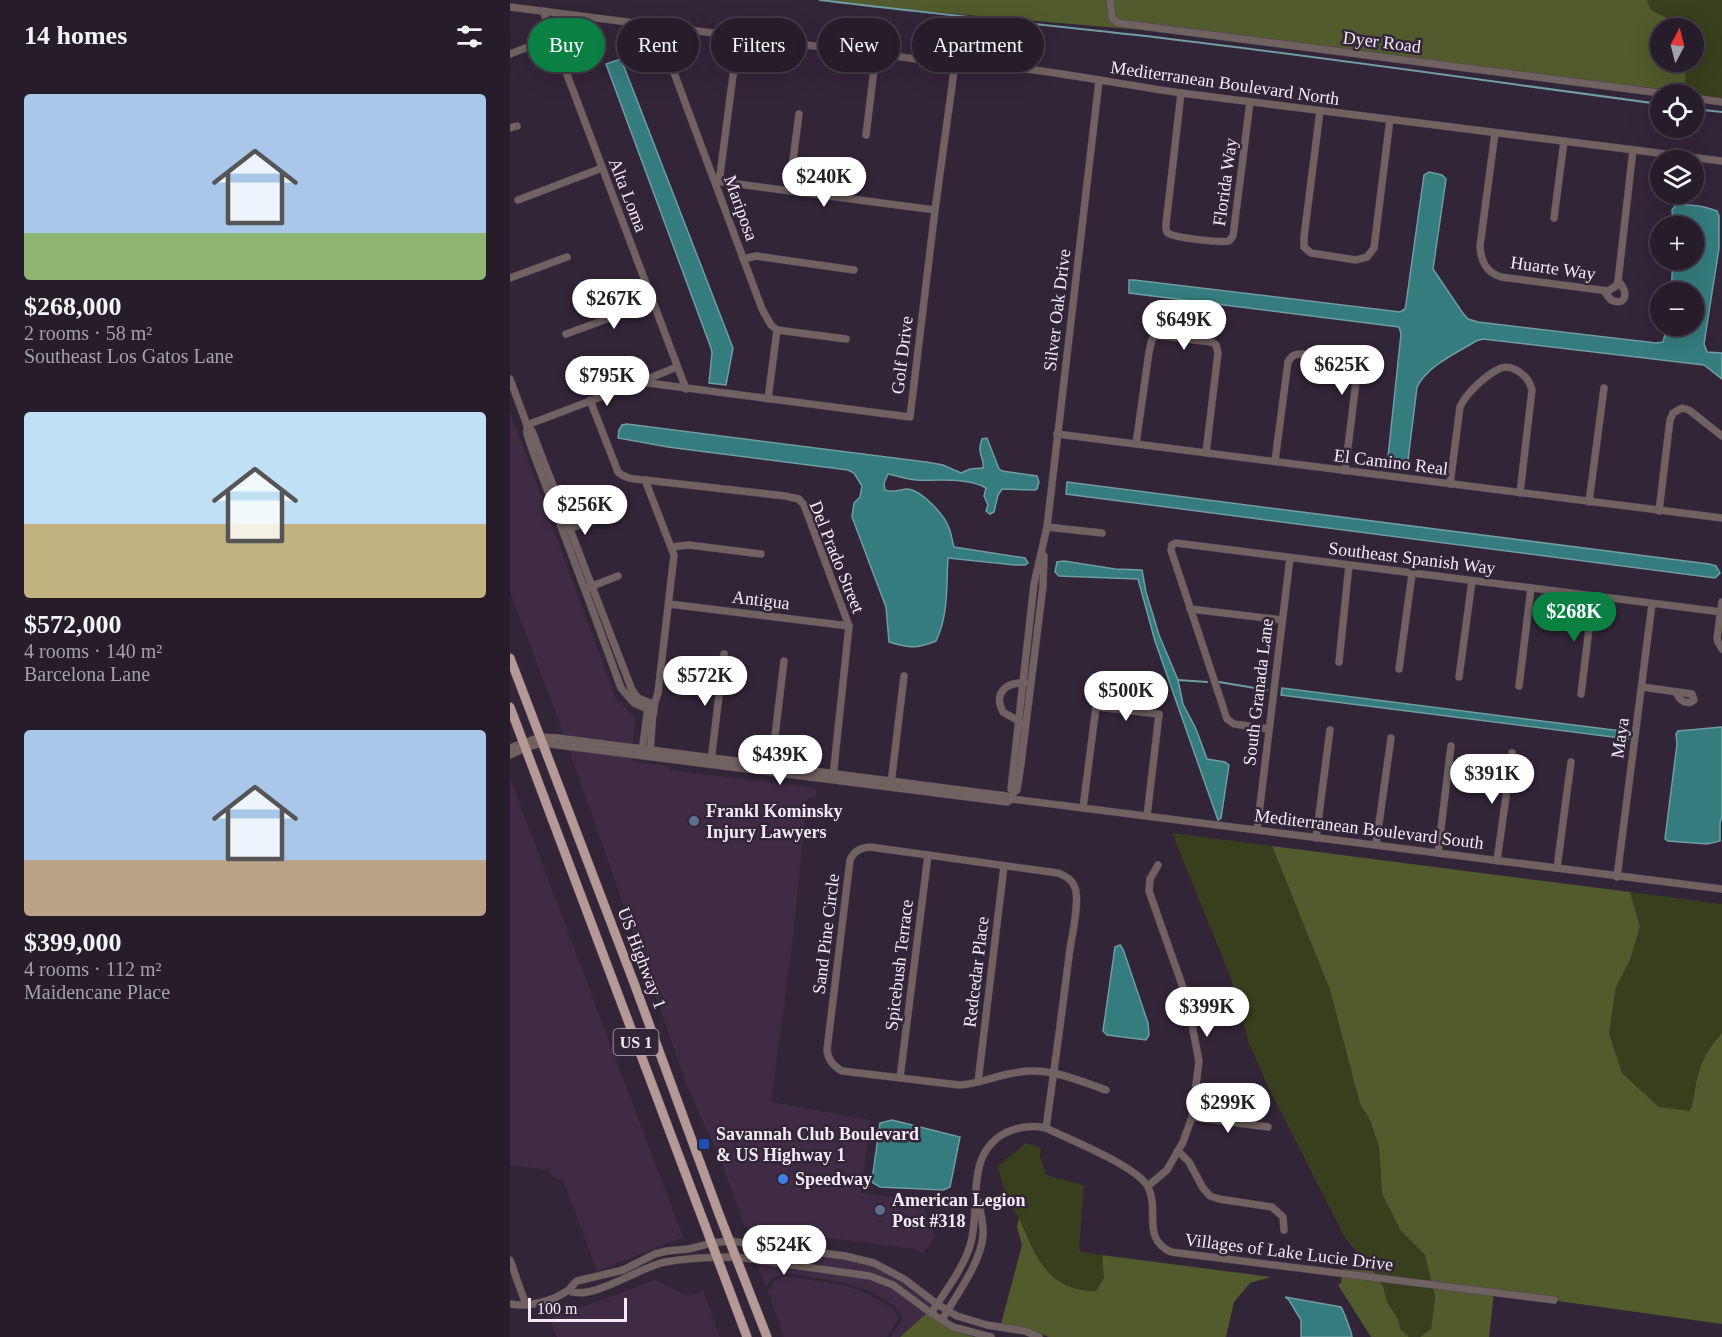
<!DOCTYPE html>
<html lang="en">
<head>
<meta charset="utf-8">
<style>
	body { margin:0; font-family:"Times New Roman",serif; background:#322936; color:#f1f3f6; height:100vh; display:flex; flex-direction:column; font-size:22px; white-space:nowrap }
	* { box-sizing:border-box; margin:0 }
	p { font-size:20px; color:#a4a1a8 }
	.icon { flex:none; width:33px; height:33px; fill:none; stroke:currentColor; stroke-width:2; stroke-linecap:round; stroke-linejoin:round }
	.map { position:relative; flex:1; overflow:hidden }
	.drawer { display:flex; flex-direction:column; background:#261c2a; width:510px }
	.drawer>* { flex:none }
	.top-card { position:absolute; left:18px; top:18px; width:570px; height:54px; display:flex; gap:12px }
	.needle { width:39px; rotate:7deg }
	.controls { position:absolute; left:1140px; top:18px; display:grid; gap:12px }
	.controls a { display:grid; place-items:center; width:54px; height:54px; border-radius:50%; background:#261c2a; box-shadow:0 6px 24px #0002,0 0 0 2px #423a47; font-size:30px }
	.scale { position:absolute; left:18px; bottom:15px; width:99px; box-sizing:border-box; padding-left:6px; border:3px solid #f4eaf7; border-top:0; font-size:16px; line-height:21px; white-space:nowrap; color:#f4eaf7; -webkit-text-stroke:4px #332538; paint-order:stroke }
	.price { position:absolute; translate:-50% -51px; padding:0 14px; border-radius:21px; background:#fff; color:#222; font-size:20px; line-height:39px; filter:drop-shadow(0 2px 3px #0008) }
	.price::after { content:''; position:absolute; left:50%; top:36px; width:18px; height:14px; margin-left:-9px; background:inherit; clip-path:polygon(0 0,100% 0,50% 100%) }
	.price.selected { background:#0b8043; color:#fff }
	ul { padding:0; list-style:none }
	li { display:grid; align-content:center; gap:12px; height:318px; padding:0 24px }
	li span { display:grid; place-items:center; height:186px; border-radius:6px; color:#555 }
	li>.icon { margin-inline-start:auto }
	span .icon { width:108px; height:108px; fill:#fffc; stroke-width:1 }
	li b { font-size:26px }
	h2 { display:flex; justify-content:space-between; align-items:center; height:72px; padding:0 24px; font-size:26px }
	.chip { padding:0 21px; border-radius:27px; background:#261c2a; box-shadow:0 6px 24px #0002,0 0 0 2px #423a47; font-size:21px; line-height:54px }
	.chip.selected { background:#0b8043; color:#fff }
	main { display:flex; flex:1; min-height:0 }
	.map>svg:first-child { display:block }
	.built { fill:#3f2c44 }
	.green { fill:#383f1c }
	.forest { fill:#515b2b }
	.water { fill:#357c7e; stroke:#6e9da2; stroke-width:1.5 }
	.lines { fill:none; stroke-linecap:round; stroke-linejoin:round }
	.stream { stroke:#6e9da2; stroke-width:2 }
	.minor-casing { stroke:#4e4153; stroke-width:8 }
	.major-casing { stroke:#4e4153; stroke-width:10 }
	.minor { stroke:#706260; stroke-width:7 }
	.major { stroke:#b49994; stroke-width:9 }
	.service-dot { fill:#5c6f8a; stroke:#332538; stroke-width:2 }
	.transit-dot { fill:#1a4fb4; stroke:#332538; stroke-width:2 }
	.shop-dot { fill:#3f7fe0; stroke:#332538; stroke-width:2 }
	.labels { text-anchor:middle; stroke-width:5; stroke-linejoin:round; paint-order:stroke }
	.shield { fill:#332538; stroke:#baafbe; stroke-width:1.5 }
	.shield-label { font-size:16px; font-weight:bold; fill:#f4eaf7 }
	.street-label { font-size:18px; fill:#f4eaf7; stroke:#332538 }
	.poi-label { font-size:18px; font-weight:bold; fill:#f4eaf7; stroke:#332538; text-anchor:start }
</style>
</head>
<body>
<main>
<section class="drawer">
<h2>14 homes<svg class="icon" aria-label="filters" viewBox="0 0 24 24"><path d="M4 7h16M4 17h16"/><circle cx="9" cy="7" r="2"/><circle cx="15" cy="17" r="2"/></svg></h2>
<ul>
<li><span style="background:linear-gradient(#a9c7e8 75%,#8fb573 0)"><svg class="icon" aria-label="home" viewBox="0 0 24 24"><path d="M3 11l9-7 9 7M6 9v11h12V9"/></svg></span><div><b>$268,000</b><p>2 rooms · 58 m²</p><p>Southeast Los Gatos Lane</p></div></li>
<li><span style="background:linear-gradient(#bfe0f5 60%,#c2b280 0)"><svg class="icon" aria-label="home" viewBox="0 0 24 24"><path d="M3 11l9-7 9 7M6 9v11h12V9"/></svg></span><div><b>$572,000</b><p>4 rooms · 140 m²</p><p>Barcelona Lane</p></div></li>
<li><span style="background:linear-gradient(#a9c7e8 70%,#b9a48a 0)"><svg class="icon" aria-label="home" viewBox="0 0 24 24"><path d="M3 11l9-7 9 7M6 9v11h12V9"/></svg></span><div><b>$399,000</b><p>4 rooms · 112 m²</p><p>Maidencane Place</p></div></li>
</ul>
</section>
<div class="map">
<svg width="1212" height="1337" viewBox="0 0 1212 1337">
	<rect width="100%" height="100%" fill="#332538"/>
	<g class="built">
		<path d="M0,412L106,699L125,718L123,744L54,735L0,592Z"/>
		<path d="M59,750L121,758L124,762L157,766L159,770L306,788L305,797H300L297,800L282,945L261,1102L360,1120L351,1193L412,1201L425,1237L413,1253L405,1249L235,1227L208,1154L179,1091Z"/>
		<path d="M0,778L173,1237L87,1271L53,1180L44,1178L39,1170L0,1165Z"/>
		<path d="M240,1248L335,1260L363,1266L392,1283L425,1307L422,1309L385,1282L360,1272L243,1255Z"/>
		<path d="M246,1264L359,1279L381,1289L416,1314L390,1337H381L392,1319V1315L383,1305L360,1291L337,1283L277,1273L262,1278L256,1287Z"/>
		<path d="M277,1276L336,1286L358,1294L381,1308L389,1317L377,1337H274L258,1291L264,1281Z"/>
		<path d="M145,1280L177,1296L193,1291L210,1337H47L40,1319Z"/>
	</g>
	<g class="green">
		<path d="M1137,0H1212V101L1184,98V94H1175L1176,69L1173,70L1171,62H1184V28H1164L1161,21L1141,10Z"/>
		<path d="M662,833L762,846L820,990L850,1104L860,1120L869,1147L872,1194L891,1231L915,1255L925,1297L921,1329L910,1337H899L891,1330L888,1319L877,1302L873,1286L858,1265L835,1238L756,1082L739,1043L721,978Z"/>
		<path d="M1120,892L1212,904V1033C1197,1050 1191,1061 1186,1083C1184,1093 1184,1102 1180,1112L1149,1107L1112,1073L1099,1033L1106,987L1120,960L1130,927Z"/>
		<path d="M516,1143L531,1148L530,1156L536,1175L574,1185L569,1249L571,1252L592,1255L594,1278L586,1291C538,1290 528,1259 511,1222C507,1214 501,1206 497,1198C493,1188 491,1177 487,1167Z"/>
	</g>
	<g class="forest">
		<path d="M313,0H1137L1141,10C1150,15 1162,18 1164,28H1150V62H1171L1173,69L1176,68L1175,92L632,30L376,8Z"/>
		<path d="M762,846L1120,892L1130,927L1120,960L1106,987L1099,1033L1112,1073L1149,1107L1180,1111C1184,1102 1184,1093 1186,1083C1191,1061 1197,1050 1212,1033V1324L984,1292L979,1337H910L921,1329L925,1297L915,1255L891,1231L872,1194L869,1147L860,1120L850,1104L820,990Z"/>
		<path d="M509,1218C526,1256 537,1291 586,1291L594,1278L592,1255L761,1277L740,1283L724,1302L716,1337H539L516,1328L491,1324L512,1245L507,1227Z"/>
		<path d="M833,1269L863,1271L873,1286L877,1302L888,1319L891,1330L899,1337H861L828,1285L831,1283Z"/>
		<path d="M416,1314L442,1330L465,1337H390Z"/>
	</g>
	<g class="water">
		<path d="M111,59L223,348L216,385L199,383L202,353L201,348L96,64Z"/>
		<path d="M919,172L932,175L936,179L923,269L952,312L958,319L968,322L1146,343L1153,342L1157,326H1184V292H1161L1163,260H1184V226H1163L1162,210L1166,205C1179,204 1194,206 1207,211L1209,216V248L1194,344L1197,352L1212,353V379L1194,365L973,339L966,341C947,353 918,365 907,387L898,460L895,462C889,463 881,463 878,457L891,334L889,327L619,293V280H624L890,312L895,309L896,304L914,175Z"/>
		<path d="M117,424L416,462L433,465L451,473L460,469L473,468C475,458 466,454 472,439L477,438L489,469L492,471L527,476L529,482L527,489L525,490L492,489L488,495L484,512L480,514L476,511L478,505L474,496L476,488C459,477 426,481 406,480C397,479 387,476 378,474L374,483L375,490C383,494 390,489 398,489C413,491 435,516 439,528C442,535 442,541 444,547L515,558L518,563L515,565H505L438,558C436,586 439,614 426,641C407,649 398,648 379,642L376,607L342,517L344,503L350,497L352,486L344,473L338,470L158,447L108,438L109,430L112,425Z"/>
		<path d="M557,482L1199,564L1206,566L1210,573L1205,578L556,494Z"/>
		<path d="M554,561L605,569L632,570L636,592L649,635L668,680L673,704L686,729L697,759L715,762L719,765L711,818L708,820L645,641L628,579L549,576L545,572L547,562Z"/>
		<path d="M772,688L1119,732L1118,739L771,695Z"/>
		<path d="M1212,727V816L1210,823V841L1197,844L1158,841L1155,839L1167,744L1166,734L1168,731Z"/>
		<path d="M610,945L613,949L638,1023L639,1035L636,1040L597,1035L593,1031L605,947Z"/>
		<path d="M382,1120L450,1137L440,1187L433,1190L370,1187L363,1183L362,1180L370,1123Z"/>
		<path d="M775,1297L831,1307C833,1310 842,1333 842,1337H791V1320L779,1300Z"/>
	</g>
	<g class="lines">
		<g class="stream">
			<path d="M310,0C424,14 538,25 652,38C819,58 984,82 1150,104"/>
			<path d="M1184,109L1212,112"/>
			<path d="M668,680L697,682"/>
			<path d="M709,682L757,690"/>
		</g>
		<g class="minor-casing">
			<g id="minor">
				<path d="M600,0L602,18L608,23L1158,94"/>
				<path d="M0,7L445,64C466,59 490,66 510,68C564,75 617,85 671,93L1212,161"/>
				<path d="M33,11L176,389"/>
				<path d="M147,27L252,309L261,325L267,330L258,399"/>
				<path d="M228,37L210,175L205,181L425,210"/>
				<path d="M0,54L43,37"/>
				<path d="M671,93L656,224C656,228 655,231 658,233C664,238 712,243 719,241L723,236L740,102"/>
				<path d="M1184,98L1212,102"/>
				<path d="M810,111L794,237V247L801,253L846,260L857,257L864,248L880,119"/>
				<path d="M0,128L7,126"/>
				<path d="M985,133L970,246C971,262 976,272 991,277L1098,291L1106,286L1108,281L1123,150"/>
				<path d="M356,135L366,53"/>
				<path d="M279,190L289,114"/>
				<path d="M8,200L92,168"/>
				<path d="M1044,218L1054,141"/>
				<path d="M233,259L246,256L344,270"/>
				<path d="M0,278L57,257"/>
				<path d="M1094,291L1101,300C1117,307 1119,291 1108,281"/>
				<path d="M267,330L336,339"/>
				<path d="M56,334L143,302"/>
				<path d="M0,379L17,425V434L23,452L78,598L111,688L124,703L144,712"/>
				<path d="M130,382L400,417L425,210L445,64"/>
				<path d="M80,400L108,472C115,479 125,479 135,480L164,555L148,693C141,711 142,734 140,754"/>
				<path d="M17,425L22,431L122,690L128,698L143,704L138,710L137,714L132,752"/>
				<path d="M17,425L130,382L167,367"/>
				<path d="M547,434L1212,518"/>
				<path d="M626,444L639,352L642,339L646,336H651L702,342L706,345L708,353L696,453"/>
				<path d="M765,461L778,362C782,355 785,354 792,354L836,360L844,363L847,374L835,471"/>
				<path d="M135,480L275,496L289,499L294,505L339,626L323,777"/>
				<path d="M940,484L950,407C956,393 977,374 991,368C998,366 1006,369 1012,374C1018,378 1020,383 1022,390L1010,493"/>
				<path d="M1079,502L1094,388"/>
				<path d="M1149,511L1160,420L1163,413L1172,408L1179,410L1212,436"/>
				<path d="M537,527L592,533"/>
				<path d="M55,530L88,519"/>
				<path d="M662,545L666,543L1212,612"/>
				<path d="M662,545L661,550L717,719L724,724L759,729"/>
				<path d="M162,547L179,545L251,554"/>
				<path d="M77,588L108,576"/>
				<path d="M1212,602L1207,638L1208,642L1212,649"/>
				<path d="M159,604L339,626"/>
				<path d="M680,609L772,620"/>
				<path d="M829,662L839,565"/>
				<path d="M889,669L902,574"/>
				<path d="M949,677L962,581"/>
				<path d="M1009,686L1021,588"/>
				<path d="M1132,687L1182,694L1184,700L1181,702C1173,704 1169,699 1166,692"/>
				<path d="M1071,694L1083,596"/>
				<path d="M512,723L493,712C483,693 496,682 515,683"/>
				<path d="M0,748L30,737L48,738L497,796L502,799L1212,889"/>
				<path d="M0,755L15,748L32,743L497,802L502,799"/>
				<path d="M201,761L214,654"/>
				<path d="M261,769L274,661"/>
				<path d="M381,784L394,676"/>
				<path d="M503,793L507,790L511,764L533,586L534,556"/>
				<path d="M502,799L503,793L501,789L524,584L537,527L589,81"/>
				<path d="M573,808L586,707L649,714L637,816"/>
				<path d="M747,830L780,558"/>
				<path d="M806,838L820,730"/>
				<path d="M866,845L881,738"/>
				<path d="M928,853L941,746"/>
				<path d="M987,861L1002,753"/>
				<path d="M1047,868L1061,762"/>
				<path d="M1107,877L1142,604"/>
				<path d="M390,1078L418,855"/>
				<path d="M468,1082L494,866"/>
				<path d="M682,1117L758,1127"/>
				<path d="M536,1128C544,1071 552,1013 559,956C561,939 569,908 566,892C564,881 558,877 548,873L360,847C350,848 344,851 340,860L317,1050C318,1060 323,1066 332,1071L449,1085C468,1084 485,1076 504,1073C537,1066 565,1079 596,1090"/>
				<path d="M668,1151L679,1162L693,1188L700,1196L709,1199L762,1207L773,1217L774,1230"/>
				<path d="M638,1186L657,1170L673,1142L682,1117L689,1061L677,999L639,891L640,879L648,865"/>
				<path d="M0,1260L16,1305"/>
				<path d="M59,1291C83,1301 129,1267 155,1262C178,1258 203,1257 226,1257L360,1276L383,1285L421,1313L443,1327L481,1337"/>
				<path d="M0,1304C19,1307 41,1302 57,1291C61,1289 63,1284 67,1281L113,1270L145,1254L157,1251L179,1249L202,1243L220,1241L335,1256L364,1263L394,1279L427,1304L447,1316L477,1325L515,1331L529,1337"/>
				<path d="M421,1313C435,1292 452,1270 460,1246C472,1208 453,1156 495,1133C508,1127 522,1125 536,1128C560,1140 627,1166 638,1187C650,1211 631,1238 661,1252L1044,1300"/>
				<path d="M432,1320C445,1297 472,1261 473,1235C474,1224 470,1212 469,1202"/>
			</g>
		</g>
		<g class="major-casing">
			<g id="major">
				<path d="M0,658L124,983L209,1214L257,1337"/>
				<path d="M0,707L237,1337"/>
			</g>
		</g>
		<use href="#minor" class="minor"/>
		<use href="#major" class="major"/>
	</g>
	<g class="service-dot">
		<circle cx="184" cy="821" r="6"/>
		<circle cx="370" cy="1210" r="6"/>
	</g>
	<rect class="transit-dot" x="188" y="1138" width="12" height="12" rx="3"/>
	<circle class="shop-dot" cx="273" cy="1179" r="6"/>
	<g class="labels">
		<rect class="shield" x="103.5" y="1029" width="45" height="26" rx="4.5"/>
		<g class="shield-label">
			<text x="126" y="1048">US 1</text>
		</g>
		<g class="street-label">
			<text transform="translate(872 42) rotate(7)" y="6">Dyer Road</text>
			<text transform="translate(715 83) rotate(8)" y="6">Mediterranean Boulevard North</text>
			<text transform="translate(715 182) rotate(-82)" y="6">Florida Way</text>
			<text transform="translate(118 195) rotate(69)" y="6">Alta Loma</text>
			<text transform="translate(231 208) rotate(70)" y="6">Mariposa</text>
			<text transform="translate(1043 268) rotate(8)" y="6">Huarte Way</text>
			<text transform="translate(547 310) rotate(-83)" y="6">Silver Oak Drive</text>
			<text transform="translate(392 355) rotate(-83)" y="6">Golf Drive</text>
			<text transform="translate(881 462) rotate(7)" y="6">El Camino Real</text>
			<text transform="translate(327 557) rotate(68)" y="6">Del Prado Street</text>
			<text transform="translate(902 558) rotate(7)" y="6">Southeast Spanish Way</text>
			<text transform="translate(251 600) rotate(7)" y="6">Antigua</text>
			<text transform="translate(748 692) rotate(-83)" y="6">South Granada Lane</text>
			<text transform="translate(1110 738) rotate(-82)" y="6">Maya</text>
			<text transform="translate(859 829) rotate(7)" y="6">Mediterranean Boulevard South</text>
			<text transform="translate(316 934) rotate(-83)" y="6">Sand Pine Circle</text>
			<text transform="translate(132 958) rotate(69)" y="6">US Highway 1</text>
			<text transform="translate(389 965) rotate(-83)" y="6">Spicebush Terrace</text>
			<text transform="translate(466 972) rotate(-83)" y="6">Redcedar Place</text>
			<text transform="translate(779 1252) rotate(7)" y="6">Villages of Lake Lucie Drive</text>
		</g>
		<g class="poi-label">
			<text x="196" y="817">Frankl Kominsky<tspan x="196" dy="21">Injury Lawyers</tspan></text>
			<text x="206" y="1140">Savannah Club Boulevard<tspan x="206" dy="21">&amp; US Highway 1</tspan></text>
			<text x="285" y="1185">Speedway</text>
			<text x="382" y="1206">American Legion<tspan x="382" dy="21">Post #318</tspan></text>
		</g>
	</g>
</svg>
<div class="controls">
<a><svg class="needle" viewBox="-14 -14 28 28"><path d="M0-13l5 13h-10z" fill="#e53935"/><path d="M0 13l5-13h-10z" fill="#a4a1a8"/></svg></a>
<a><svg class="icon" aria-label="locate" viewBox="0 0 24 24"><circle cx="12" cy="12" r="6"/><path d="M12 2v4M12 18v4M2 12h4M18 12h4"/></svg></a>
<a><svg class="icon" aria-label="layers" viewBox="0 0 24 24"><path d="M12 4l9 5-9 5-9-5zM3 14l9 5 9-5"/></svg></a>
<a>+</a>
<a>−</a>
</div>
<div class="scale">100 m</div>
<b class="price" style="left:314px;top:208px">$240K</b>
<b class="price" style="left:104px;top:330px">$267K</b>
<b class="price" style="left:674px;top:351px">$649K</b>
<b class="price" style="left:832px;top:396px">$625K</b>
<b class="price" style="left:97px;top:407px">$795K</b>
<b class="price" style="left:75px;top:536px">$256K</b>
<b class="price selected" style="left:1064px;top:643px">$268K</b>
<b class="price" style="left:195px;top:707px">$572K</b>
<b class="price" style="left:616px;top:722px">$500K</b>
<b class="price" style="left:270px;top:786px">$439K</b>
<b class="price" style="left:982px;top:805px">$391K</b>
<b class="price" style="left:697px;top:1038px">$399K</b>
<b class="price" style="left:718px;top:1134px">$299K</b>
<b class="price" style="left:274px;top:1276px">$524K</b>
<div class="top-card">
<a class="chip selected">Buy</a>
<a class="chip">Rent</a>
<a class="chip">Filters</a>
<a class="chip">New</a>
<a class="chip">Apartment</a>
</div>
</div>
</main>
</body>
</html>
